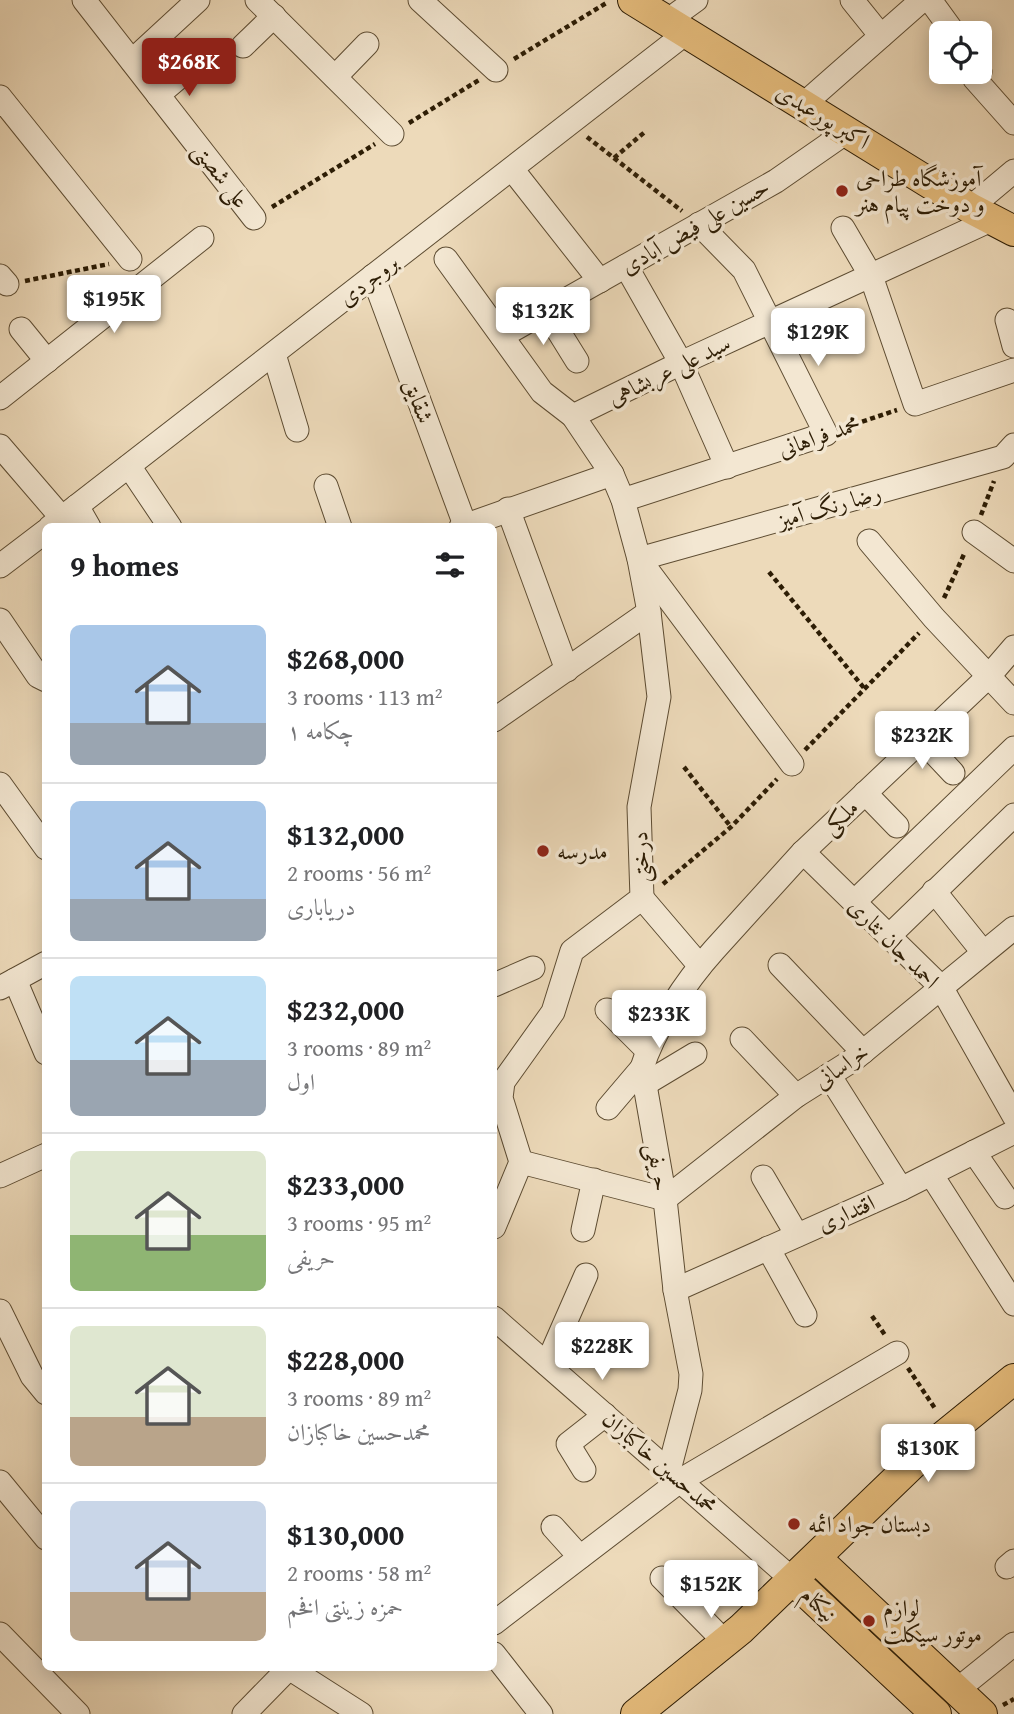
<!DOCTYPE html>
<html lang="en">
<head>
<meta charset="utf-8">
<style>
	body { margin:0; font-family:"Gentium Book Plus",Amiri,serif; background:#f6f6f6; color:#202124; height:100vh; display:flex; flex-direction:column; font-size:26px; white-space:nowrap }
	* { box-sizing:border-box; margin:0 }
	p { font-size:23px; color:#757577 }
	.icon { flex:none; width:38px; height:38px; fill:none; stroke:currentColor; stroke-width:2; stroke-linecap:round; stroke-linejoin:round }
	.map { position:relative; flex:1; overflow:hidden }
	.sheet { position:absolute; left:42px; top:523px; width:455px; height:1148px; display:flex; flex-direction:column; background:#fff; border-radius:10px; box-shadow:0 4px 18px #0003 }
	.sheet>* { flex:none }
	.fabs { position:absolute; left:929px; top:21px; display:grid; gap:14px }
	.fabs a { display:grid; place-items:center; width:63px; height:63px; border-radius:10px; background:#fff; box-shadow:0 4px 18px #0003; font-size:35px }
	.price { position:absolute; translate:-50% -60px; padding:0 16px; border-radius:7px; background:#fff; color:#222; font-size:23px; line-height:46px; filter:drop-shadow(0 2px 4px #0008) }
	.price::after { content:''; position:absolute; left:50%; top:42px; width:21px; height:16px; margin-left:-10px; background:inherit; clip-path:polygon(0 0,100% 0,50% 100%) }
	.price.active { background:#8f2418; color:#fff }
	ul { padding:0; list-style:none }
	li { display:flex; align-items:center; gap:21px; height:175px; padding:0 28px }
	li+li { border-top:2px solid #e0e0e0 }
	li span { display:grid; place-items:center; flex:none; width:196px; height:140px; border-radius:10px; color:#555 }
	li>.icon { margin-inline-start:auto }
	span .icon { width:84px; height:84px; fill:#fffc; stroke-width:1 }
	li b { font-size:30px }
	h2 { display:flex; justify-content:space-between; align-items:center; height:84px; padding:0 28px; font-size:30px }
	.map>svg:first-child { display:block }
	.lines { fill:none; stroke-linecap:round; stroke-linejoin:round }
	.minor-casing { stroke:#5d4c32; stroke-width:25 }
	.major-casing { stroke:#2d1d05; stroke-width:32 }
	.path { stroke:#2d1d05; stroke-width:4.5; stroke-dasharray:5 3.5; stroke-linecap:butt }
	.minor { stroke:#f3e7d2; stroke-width:23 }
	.major { stroke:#e6bd7d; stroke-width:30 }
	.poi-dot { fill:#8f2418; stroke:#f3e7d2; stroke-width:2.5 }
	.labels { text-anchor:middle; stroke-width:7; stroke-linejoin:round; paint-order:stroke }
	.street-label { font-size:23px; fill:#2d1d05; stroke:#f3e7d2 }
	.poi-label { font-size:23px; fill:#2d1d05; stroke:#f3e7d2; text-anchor:start }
</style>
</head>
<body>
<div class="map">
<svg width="1014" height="1714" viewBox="0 0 1014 1714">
	<rect width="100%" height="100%" fill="#eddaba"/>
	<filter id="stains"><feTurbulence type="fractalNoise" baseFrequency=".00286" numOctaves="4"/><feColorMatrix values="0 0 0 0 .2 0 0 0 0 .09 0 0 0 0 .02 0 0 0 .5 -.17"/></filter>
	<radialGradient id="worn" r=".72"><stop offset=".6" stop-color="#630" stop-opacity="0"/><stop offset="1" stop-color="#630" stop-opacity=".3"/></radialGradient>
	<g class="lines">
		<g class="minor-casing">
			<g id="minor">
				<path d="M84,0L254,218"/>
				<path d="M257,0L392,134"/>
				<path d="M420,0L496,70"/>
				<path d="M852,0L881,36"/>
				<path d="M930,0L954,33"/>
				<path d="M667,21L696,0"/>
				<path d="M243,46L274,16"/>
				<path d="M132,61L198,0"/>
				<path d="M980,72L974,78L1014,123"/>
				<path d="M335,77L367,44"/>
				<path d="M158,95L191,67"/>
				<path d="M0,97L130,259"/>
				<path d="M804,104L922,0"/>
				<path d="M512,169L600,281"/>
				<path d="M970,208L1014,171"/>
				<path d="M843,228L871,276L915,404L1014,370"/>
				<path d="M446,259L542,392L573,416L612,474L623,500L639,559L649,612L659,697L639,807L642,898L572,951L553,1012L503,1082L501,1098L521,1162L494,1227"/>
				<path d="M626,266L681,363L727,467"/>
				<path d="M0,276L7,284"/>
				<path d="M373,276L465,525"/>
				<path d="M546,311L577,361"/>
				<path d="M1007,320L1014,346"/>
				<path d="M21,329L47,361"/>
				<path d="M502,336L776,181L848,131"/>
				<path d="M274,354L297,430"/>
				<path d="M0,398L202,238"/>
				<path d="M573,416L681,363L993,219"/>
				<path d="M0,446L62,518"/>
				<path d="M129,466L170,527"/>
				<path d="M326,486L340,527"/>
				<path d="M623,500L826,434L744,270L699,224"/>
				<path d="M77,506L89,527"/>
				<path d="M508,509L567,670"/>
				<path d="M50,527L686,33"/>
				<path d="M461,527L612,474"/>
				<path d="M974,532L1014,561"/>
				<path d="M869,541L934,618L1014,703"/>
				<path d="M0,566L46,531"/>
				<path d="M0,620L38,676L46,680"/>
				<path d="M494,720L649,612"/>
				<path d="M922,740L953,773"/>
				<path d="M792,764L639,559L1003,457L1014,445"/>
				<path d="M0,784L46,848"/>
				<path d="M865,793L897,826"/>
				<path d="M803,852L941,987L1014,1116"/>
				<path d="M934,891L983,952"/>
				<path d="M642,898L700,966"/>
				<path d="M854,902L1014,748"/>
				<path d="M889,936L1014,815"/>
				<path d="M780,965L863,1052"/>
				<path d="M15,980L46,1053"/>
				<path d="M494,985L533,968"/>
				<path d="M0,988L46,963"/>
				<path d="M607,1010L647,1050"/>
				<path d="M742,1039L796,1096"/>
				<path d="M829,1075L901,1189"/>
				<path d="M645,1084L695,1054"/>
				<path d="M608,1108L642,1068"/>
				<path d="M974,1152L1005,1197"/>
				<path d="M521,1162L665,1199L796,1096L853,1060L1014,928"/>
				<path d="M931,1174L1014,1304"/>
				<path d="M0,1176L46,1155"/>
				<path d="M763,1177L797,1235"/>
				<path d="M583,1230L594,1180"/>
				<path d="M768,1248L805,1315"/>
				<path d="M675,1290L901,1189L1014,1132"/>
				<path d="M0,1311L32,1376L46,1393"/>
				<path d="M494,1318L793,1580"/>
				<path d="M547,1364L586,1275"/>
				<path d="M584,1470L568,1444L605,1415"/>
				<path d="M669,1470L690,1390L691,1374L675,1290L665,1199L642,1068C654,1029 686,981 714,950L803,852L989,676L1014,647"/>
				<path d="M0,1482L46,1538"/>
				<path d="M553,1527L580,1557"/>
				<path d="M1007,1567L1014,1561"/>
				<path d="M662,1578L724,1641"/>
				<path d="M494,1623L681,1480L897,1353"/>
				<path d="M0,1634L78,1714"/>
				<path d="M494,1654L541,1714"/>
				<path d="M289,1668L361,1714"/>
				<path d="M957,1690L1014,1644"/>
				<path d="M244,1714L289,1668"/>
			</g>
		</g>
		<g class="major-casing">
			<g id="major">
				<path d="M633,0L970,208L1014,231"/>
				<path d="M816,1558L982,1714"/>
				<path d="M793,1580L936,1714"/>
				<path d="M636,1714L741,1629L929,1448L1014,1379"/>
			</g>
		</g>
		<g class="path">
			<path d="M514,59L608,2"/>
			<path d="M409,123L479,80"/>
			<path d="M587,137L682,211"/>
			<path d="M614,158L646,131"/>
			<path d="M272,207L375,144"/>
			<path d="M25,281L109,264"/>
			<path d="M846,427L897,410"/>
			<path d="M981,515L994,481"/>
			<path d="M769,572L864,688"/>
			<path d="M944,598L965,552"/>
			<path d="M805,750L919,633"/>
			<path d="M684,767L731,827"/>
			<path d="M663,884L731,827L777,779"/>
			<path d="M872,1316L885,1335"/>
			<path d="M908,1368L936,1410"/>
			<path d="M1003,1705L1014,1699"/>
		</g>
		<use href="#minor" class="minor"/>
		<use href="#major" class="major"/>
	</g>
	<g class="poi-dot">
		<circle cx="842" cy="191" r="7"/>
		<circle cx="543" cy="851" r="7"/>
		<circle cx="794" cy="1524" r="7"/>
		<circle cx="869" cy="1621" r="7"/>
	</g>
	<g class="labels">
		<g class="street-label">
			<text transform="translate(823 116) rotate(31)" y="8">اکبر پورعبدی</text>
			<text transform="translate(221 175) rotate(52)" y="8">علی شصتی</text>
			<text transform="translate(695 226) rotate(-30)" y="8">حسین علی فیض آبادی</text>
			<text transform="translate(368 280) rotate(-38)" y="8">بروجردی</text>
			<text transform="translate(669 370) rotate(-26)" y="8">سید علی عربشاهی</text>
			<text transform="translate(419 401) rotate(70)" y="8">شقایق</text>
			<text transform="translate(819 436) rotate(-19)" y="8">محمد فراهانی</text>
			<text transform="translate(829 506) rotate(-16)" y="8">رضا رنگ آمیز</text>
			<text transform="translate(840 817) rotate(-44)" y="8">ملکی</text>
			<text transform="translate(640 857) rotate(-92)" y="8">درختی</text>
			<text transform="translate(894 943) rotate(45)" y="8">احمد جان نثاری</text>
			<text transform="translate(841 1066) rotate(-35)" y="8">خراسانی</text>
			<text transform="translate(659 1167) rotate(80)" y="8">حریفی</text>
			<text transform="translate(846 1213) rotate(-24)" y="8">اقتداری</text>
			<text transform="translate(660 1462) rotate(41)" y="8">محمدحسین خاکبازان</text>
			<text transform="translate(819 1604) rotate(43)" y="8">نیکنام</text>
		</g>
		<g class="poi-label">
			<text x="856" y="186">آموزشگاه طراحی<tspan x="856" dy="26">و دوخت پیام هنر</tspan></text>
			<text x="557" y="859">مدرسه</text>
			<text x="808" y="1532">دبستان جواد ائمه</text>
			<text x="883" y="1616">لوازم<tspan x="883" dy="26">موتور سیکلت</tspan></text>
		</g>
	</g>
	<rect width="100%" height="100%" filter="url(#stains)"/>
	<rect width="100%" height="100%" fill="url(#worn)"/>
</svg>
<div class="fabs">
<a><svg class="icon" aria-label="locate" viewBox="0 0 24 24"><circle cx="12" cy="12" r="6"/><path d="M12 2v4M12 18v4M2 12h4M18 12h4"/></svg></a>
</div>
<b class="price active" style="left:189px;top:98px">$268K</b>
<b class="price" style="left:114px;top:335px">$195K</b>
<b class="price" style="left:543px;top:347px">$132K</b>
<b class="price" style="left:818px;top:368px">$129K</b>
<b class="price" style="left:922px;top:771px">$232K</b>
<b class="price" style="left:659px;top:1050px">$233K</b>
<b class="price" style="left:602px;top:1382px">$228K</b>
<b class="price" style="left:928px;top:1484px">$130K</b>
<b class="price" style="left:711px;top:1620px">$152K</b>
<section class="sheet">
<h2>9 homes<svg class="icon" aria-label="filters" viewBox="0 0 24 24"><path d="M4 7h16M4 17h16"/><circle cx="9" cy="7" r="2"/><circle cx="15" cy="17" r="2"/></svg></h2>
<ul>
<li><span style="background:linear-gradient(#a9c7e8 70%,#9aa5b1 0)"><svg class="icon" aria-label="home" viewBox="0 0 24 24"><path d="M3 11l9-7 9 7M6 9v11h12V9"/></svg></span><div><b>$268,000</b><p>3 rooms · 113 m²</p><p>چکامه ۱</p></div></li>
<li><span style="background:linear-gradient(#a9c7e8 70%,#9aa5b1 0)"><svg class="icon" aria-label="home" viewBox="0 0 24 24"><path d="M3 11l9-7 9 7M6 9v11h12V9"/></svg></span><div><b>$132,000</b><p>2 rooms · 56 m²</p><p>دریاباری</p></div></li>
<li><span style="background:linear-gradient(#bfe0f5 60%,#9aa5b1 0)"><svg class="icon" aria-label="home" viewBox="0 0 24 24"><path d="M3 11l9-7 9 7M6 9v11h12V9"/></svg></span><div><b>$232,000</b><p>3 rooms · 89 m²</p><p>اول</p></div></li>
<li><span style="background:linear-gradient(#dfe7d0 60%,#8fb573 0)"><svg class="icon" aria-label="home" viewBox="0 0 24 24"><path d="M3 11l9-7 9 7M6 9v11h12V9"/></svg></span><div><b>$233,000</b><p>3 rooms · 95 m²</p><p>حریفی</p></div></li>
<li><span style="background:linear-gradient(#dfe7d0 65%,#b9a48a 0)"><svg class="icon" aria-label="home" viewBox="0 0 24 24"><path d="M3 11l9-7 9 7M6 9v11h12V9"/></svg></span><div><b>$228,000</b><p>3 rooms · 89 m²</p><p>محمدحسین خاکبازان</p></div></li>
<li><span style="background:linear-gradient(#c9d6e8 65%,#b9a48a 0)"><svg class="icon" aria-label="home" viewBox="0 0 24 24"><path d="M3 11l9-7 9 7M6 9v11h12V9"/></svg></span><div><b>$130,000</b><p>2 rooms · 58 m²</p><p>حمزه زینتی افخم</p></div></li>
</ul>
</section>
</div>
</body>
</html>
